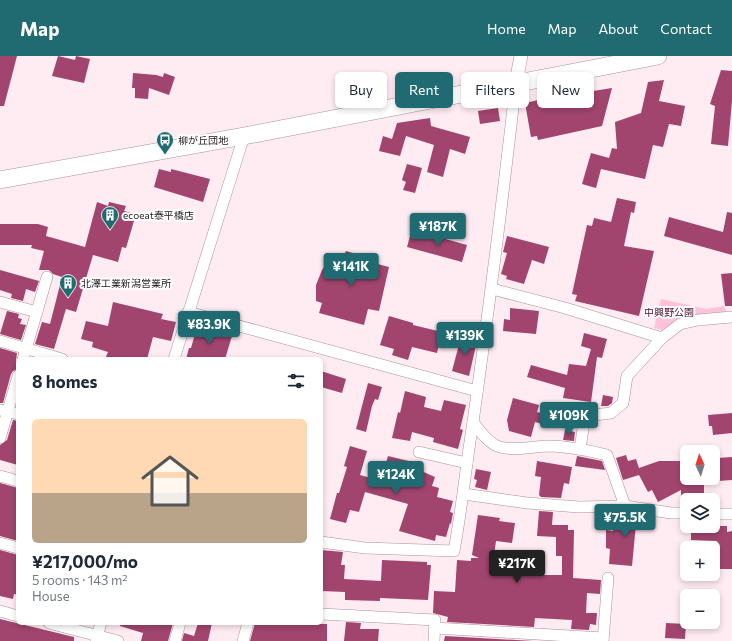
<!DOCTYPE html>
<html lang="en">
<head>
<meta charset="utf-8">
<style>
	body { margin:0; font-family:Commissioner,"Noto Sans JP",sans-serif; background:#f2f2f3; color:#1f2937; height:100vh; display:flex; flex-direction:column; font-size:15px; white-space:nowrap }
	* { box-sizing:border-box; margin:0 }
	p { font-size:13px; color:#747a83 }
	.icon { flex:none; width:22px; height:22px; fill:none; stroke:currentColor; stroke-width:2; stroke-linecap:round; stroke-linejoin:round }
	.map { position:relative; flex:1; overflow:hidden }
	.sheet { position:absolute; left:16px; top:301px; width:307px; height:268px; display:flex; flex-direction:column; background:#fff; border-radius:6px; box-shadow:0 2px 6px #0003 }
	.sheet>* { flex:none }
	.hud { position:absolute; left:335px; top:16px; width:337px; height:36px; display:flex; gap:8px }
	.needle { width:26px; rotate:356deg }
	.buttons { position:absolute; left:680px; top:389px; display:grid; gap:8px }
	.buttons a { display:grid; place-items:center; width:40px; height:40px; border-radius:6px; background:#fff; box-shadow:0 2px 6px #0003; font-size:20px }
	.price { position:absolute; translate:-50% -34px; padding:0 9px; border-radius:4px; background:#206b72; color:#fff; font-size:13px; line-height:26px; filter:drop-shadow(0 1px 2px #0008) }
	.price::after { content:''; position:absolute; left:50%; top:24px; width:12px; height:9px; margin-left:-6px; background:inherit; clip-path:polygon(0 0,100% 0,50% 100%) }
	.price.selected { background:#222; color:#fff }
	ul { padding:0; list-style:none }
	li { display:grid; align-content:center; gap:8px; height:212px; padding:0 16px }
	li span { display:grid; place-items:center; height:124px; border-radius:6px; color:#555 }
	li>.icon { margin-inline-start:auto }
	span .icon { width:72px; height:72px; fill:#fffc; stroke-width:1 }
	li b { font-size:17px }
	h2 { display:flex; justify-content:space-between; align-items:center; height:48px; padding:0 16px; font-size:17px }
	.chip { padding:0 14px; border-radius:6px; background:#fff; box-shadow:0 2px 6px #0003; font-size:14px; line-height:36px }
	.chip.selected { background:#206b72; color:#fff }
	header { display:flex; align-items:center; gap:24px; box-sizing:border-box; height:56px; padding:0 20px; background:#206b72; color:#fff }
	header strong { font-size:19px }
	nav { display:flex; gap:22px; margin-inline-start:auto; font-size:14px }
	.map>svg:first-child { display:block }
	.green { fill:#ffc2d9 }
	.building { fill:#a1456f }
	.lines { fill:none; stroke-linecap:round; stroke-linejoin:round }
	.minor-casing { stroke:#aa939b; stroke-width:12 }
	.tertiary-casing { stroke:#aa939b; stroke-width:14 }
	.primary-casing { stroke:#aa939b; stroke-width:18 }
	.minor { stroke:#fff; stroke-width:11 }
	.tertiary { stroke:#fff; stroke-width:13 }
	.primary { stroke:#fff; stroke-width:17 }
	.labels { text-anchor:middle; stroke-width:4; stroke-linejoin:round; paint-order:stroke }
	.poi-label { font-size:10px; fill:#251c1f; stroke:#fefefe; text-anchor:start }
	.park-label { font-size:10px; fill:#4f1230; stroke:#fefefe }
</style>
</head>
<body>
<header>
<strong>Map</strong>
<nav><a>Home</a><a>Map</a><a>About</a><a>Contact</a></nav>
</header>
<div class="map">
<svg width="732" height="585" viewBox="0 0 732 585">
	<rect width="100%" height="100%" fill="#ffebf2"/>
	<path class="green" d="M661,243L706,253L724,250L726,256C704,257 680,261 662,274L654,272Z"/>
	<g class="building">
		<path d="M0,0H17L4,50H0Z"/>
		<path d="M58,0L75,4L76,0L90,3L84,27L52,20Z"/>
		<path d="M721,14L732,15V45L728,90L711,88L715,50L710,48Z"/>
		<path d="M133,17L156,19L163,21L164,17L175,21L169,39L149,32L148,43L135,42V32H132Z"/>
		<path d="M664,24L659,45L685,50L681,70L669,68L663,91L653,89L645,123L601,113L596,132L582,128L591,97L609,102L612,92L617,93L615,66L641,57L648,26Z"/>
		<path d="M612,32L602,70L538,84L537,80L531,81L525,47L587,33V36Z"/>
		<path d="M498,52L500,65L480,68L478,55Z"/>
		<path d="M430,62L431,70L470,81L465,98L450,93L443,121L427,116L434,89L406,80L400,100L379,95L383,80L392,83L397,67Z"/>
		<path d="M407,108L422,112L415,137L403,134L406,126L402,124Z"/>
		<path d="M159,113L171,116V113L210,123L203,146L154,131Z"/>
		<path d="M617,142L636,146L634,157L631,156L624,190L654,195L639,260L575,245L577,239L572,238L587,169L592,170L594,162L611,166Z"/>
		<path d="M97,146L108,150L109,146L126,150L124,155L136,158L126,192L122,191L118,206L93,199L76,256L66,253L54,293L35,288L42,266L50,268L62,221L53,218L49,214H39L44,195L31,192L32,189H0V168H38L48,171L46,180L85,191Z"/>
		<path d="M727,156L732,157V199L664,180L669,161L723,176Z"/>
		<path d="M411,176L430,182L431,179L467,189L462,206L407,191Z"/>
		<path d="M507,180L549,191L544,208L532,204L524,228L506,223L507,220L501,218L507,197L503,196Z"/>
		<path d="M346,195L367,201L366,205L389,211L379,255L368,253L364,269L319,257L322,247L316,245V229L322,214L328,206L332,208L337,197L344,199Z"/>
		<path d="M0,214L39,225L35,236L26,233L23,245L11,242L12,238L0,234Z"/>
		<path d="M732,217V250H725L721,218Z"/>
		<path d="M113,246L163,258L161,263L176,266L171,285L153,281L147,303H105L108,296L92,291L93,286L81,283L86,265L108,270Z"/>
		<path d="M510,252L539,255L536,278L503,275L504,263L510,264Z"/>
		<path d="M7,255L19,258L18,262L22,263L20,268L26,269L21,284L0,278Z"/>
		<path d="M389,260L413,267V269L442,276L437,297L412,291L408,304L392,299L394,293L380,289Z"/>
		<path d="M197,271L232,280L225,303H186L189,292H191Z"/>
		<path d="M584,277L607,283L602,302L597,301L591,346L563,342L565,332L527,321L531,309L567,319L569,308L586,310L591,293L581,290Z"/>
		<path d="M461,281L477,285L469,320L452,315Z"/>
		<path d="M0,292L17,297L16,304L18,308V313L13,315L11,318L3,347H0Z"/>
		<path d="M321,315L346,323L342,337L321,331Z"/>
		<path d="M368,327L382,331L378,344L375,343L372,350L366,376L356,373Z"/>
		<path d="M405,335L426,341L424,351L441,355L444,344L466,349L460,373L463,374L458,393L433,386L434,382L412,376L410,385L392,382L398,356L400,357Z"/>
		<path d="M603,339L613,341L612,347L608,350H601Z"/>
		<path d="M513,342L539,349L537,356L544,358L542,368L535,366L531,381L509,375L507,364Z"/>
		<path d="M732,357V377L713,379L712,370H709L708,359Z"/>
		<path d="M13,364L18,365V409L0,404V389L7,384Z"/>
		<path d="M565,374L575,376L574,385L563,384Z"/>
		<path d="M350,390L367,395L360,419L381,425L388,400L421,408L419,414L435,421L432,430L439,432L437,441L453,445L450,456L453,457L451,468L450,467L446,481L436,479L435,485L399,475L408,448L365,436L359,456L350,454L346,467L330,463L337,437H339L347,411L344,410Z"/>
		<path d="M626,399L628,405L636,403L639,412L659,405H687V422H704V444H681V434L658,446L652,434L648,436L639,419L623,424L616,402Z"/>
		<path d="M577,400L602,405L605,414L575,410Z"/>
		<path d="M732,401V424L718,425L717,402Z"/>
		<path d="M537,405L572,411L569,428L564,427L561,442L541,441L539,439L541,421L535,420Z"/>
		<path d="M476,413L491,416L487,434L475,431L477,424L474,423Z"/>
		<path d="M0,427L18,432V485L0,480Z"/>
		<path d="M539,455L553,456L552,469H568V474H574L573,522L601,524L600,538L587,537L586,557H597L596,569L590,568L589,574L571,573L572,564L535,562L534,571L447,566L448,561L433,557L434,535L455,536L457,504L471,505V502H479L472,499L478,459L500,462L499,465L515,467L512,487L496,485L492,514L531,517V519H562V500H556V481L537,480Z"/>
		<path d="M619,457L654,461L652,470L636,468L632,510L609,508L610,493L606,492V474L613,475L616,460H619Z"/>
		<path d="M691,470H727V476L732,475V513H719L717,485L691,484Z"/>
		<path d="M0,494L18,499V539L14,538L13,543L0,540Z"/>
		<path d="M321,494L343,496L341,509H345L344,523L381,525L382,504L427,506V509H431L428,544L380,542V545L345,544V536L321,535Z"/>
		<path d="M0,563L74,581V585H0Z"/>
		<path d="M346,566L361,567L360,573H379L378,585H344Z"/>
		<path d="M120,567H173L168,585H141L143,577L120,570Z"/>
		<path d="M198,567H212L208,585H182L184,577L194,580Z"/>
		<path d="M255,567L327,568V585H250Z"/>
		<path d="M666,567L686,568L685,583L665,582Z"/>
		<path d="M445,580L533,585H444Z"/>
	</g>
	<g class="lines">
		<g class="minor-casing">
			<g id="minor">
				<path d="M492,233L565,252L662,282L680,268L698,264L732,261"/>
				<path d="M0,246L37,256"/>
				<path d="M188,256L477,335"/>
				<path d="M0,285L62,303"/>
				<path d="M23,303L47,221"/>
				<path d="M174,303L244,80"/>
				<path d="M1,354L18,358"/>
				<path d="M473,366C480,375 489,388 500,391C514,395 531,391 546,390C566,390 587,394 607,399L625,450"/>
				<path d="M0,382L18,320"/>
				<path d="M580,393L585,360L611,357L623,347L627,320L662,282"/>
				<path d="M419,396L467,407"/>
				<path d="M0,420L18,425"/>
				<path d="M464,438L527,447L579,451L625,450L671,457H687"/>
				<path d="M713,458H732"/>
				<path d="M321,486L365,492L454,495C462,452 466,409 473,366C489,253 503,140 516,26"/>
				<path d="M0,487L18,492"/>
				<path d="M0,555L18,560"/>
				<path d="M321,558L435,564L434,585"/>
				<path d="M49,567L118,585"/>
				<path d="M435,572L603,582"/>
				<path d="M96,584L101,567"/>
				<path d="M175,585L180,567"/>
				<path d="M243,585L248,567"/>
				<path d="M603,585L608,522"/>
			</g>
		</g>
		<g class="tertiary-casing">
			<path id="tertiary" d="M516,26L521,0"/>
		</g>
		<g class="primary-casing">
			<path id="primary" d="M0,124L244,80L658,0"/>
		</g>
		<use href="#minor" class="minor"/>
		<use href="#tertiary" class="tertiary"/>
		<use href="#primary" class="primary"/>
	</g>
	<defs>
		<g id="bus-pin" transform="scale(0.9)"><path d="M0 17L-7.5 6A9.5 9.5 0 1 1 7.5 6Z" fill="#206b72" stroke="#fefefe"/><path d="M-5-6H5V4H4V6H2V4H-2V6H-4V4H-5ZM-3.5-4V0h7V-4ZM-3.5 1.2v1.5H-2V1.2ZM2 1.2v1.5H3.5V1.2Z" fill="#fff"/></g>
		<g id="building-pin" transform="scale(0.9)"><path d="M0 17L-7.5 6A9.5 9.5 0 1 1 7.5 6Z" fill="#206b72" stroke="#fefefe"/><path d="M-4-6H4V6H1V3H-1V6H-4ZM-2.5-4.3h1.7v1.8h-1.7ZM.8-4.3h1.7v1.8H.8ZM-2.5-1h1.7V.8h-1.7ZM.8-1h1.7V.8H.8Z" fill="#fff"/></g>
	</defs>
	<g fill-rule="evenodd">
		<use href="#bus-pin" x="165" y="84"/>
		<use href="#building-pin" x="110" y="159"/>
		<use href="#building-pin" x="68" y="227"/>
	</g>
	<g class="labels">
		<g class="poi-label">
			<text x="178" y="88">柳が丘団地</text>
			<text x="123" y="163">ecoeat泰平橋店</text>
			<text x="81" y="231">北澤工業新潟営業所</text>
		</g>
		<g class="park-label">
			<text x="669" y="260">中興野公園</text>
		</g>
	</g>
</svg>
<div class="buttons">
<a><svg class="needle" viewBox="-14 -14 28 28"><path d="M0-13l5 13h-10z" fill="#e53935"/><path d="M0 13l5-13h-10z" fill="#747a83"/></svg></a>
<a><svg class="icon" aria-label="layers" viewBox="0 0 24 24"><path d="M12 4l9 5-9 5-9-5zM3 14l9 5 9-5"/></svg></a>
<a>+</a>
<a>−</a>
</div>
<b class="price" style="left:438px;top:191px">¥187K</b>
<b class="price" style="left:351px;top:231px">¥141K</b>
<b class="price" style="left:209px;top:289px">¥83.9K</b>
<b class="price" style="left:465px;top:300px">¥139K</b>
<b class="price" style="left:569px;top:380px">¥109K</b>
<b class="price" style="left:396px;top:439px">¥124K</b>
<b class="price" style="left:625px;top:482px">¥75.5K</b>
<b class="price selected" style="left:517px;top:528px">¥217K</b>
<div class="hud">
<a class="chip">Buy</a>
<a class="chip selected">Rent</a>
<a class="chip">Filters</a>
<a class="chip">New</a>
</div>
<section class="sheet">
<h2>8 homes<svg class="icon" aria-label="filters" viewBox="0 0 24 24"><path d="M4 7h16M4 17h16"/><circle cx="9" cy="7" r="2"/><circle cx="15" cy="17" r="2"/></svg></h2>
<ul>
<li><span style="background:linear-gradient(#ffd9b3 60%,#b9a48a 0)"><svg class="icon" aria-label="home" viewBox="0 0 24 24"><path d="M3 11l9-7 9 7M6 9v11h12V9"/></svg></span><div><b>¥217,000/mo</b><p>5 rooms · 143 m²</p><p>House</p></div></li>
</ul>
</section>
</div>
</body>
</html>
